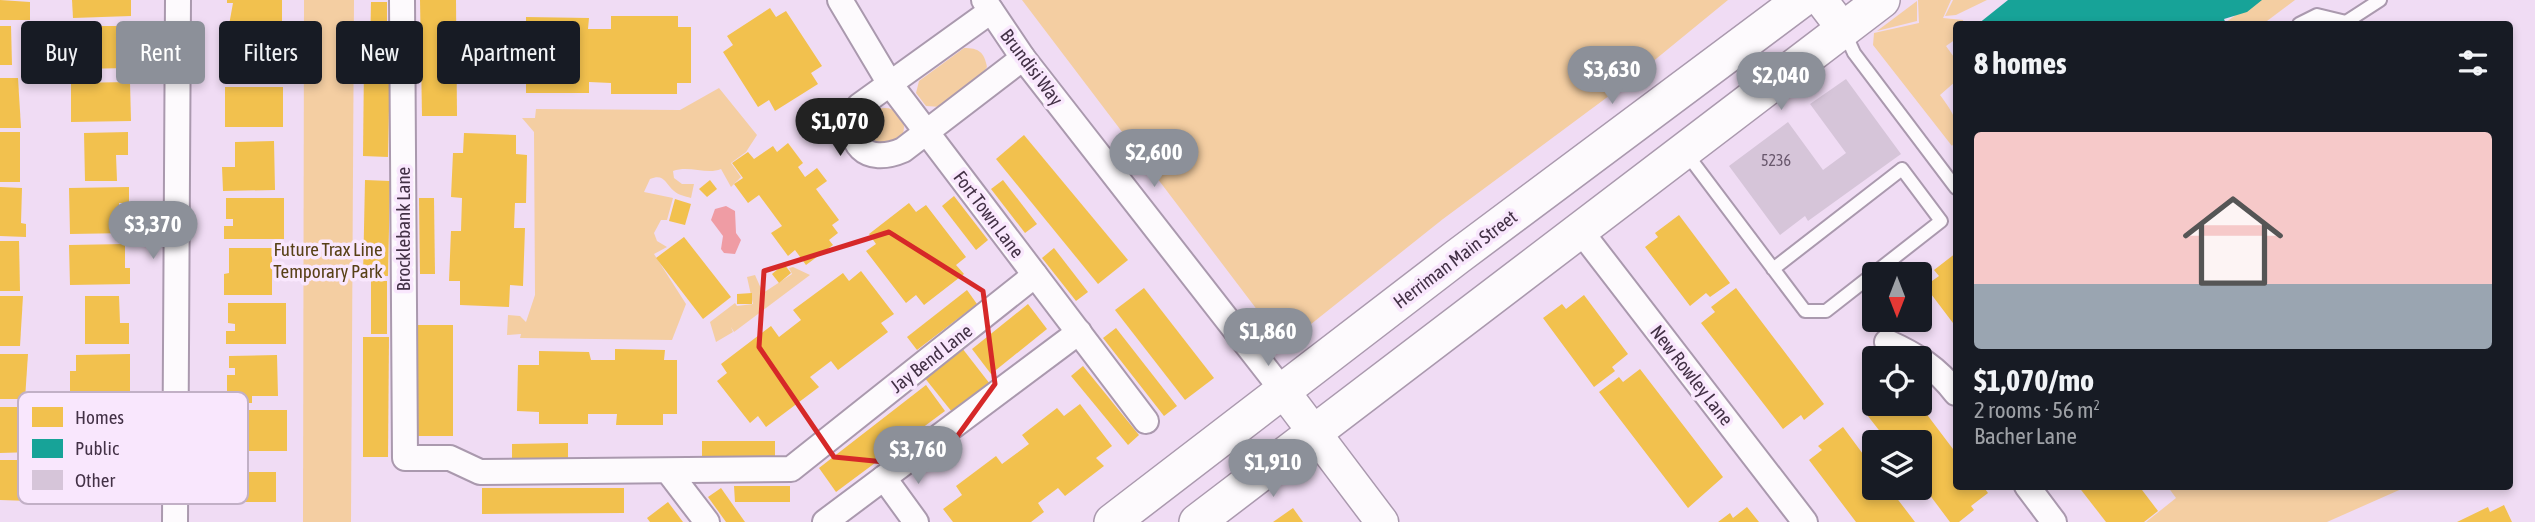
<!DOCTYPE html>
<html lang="en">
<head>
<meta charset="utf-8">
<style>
	body { margin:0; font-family:"Asap Condensed",sans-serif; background:#20242c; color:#f1f3f6; height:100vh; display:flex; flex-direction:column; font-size:26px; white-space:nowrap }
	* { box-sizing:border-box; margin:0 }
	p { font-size:23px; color:#9ea1a6 }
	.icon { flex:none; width:38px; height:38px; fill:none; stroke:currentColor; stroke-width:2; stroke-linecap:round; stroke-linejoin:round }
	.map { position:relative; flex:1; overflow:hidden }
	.sheet { position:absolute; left:1953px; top:21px; width:560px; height:469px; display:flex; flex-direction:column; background:#171b24; border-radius:7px; box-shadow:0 4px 10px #0003 }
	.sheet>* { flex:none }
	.hud { position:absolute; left:21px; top:21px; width:665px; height:63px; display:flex; gap:14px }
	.needle { width:46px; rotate:180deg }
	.controls { position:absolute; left:1862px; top:262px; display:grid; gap:14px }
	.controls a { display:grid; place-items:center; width:70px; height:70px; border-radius:7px; background:#171b24; box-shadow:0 4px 10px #0003; font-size:35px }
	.price { position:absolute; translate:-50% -60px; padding:0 16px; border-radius:24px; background:#8c9099; color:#fff; font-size:23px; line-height:46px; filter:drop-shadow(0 2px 4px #0008) }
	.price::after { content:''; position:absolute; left:50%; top:42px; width:21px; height:16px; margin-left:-10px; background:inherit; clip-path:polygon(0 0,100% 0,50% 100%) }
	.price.active { background:#222; color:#fff }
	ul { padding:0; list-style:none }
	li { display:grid; align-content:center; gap:14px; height:371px; padding:0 21px }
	li span { display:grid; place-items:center; height:217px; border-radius:7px; color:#555 }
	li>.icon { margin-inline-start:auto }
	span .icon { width:126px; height:126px; fill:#fffc; stroke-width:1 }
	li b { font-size:30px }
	h2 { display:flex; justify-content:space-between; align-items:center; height:84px; padding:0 21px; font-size:30px }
	.pill { padding:0 24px; border-radius:7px; background:#171b24; box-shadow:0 4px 10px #0003; font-size:24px; line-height:63px }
	.pill.active { background:#8c9099; color:#fff }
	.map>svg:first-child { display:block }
	.green { fill:#f4cea2 }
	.water { fill:#ef9ca4 }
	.homes { fill:#f2c14e }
	.public { fill:#17a398 }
	.building { fill:#d6c5d9 }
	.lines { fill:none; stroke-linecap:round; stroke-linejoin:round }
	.service-casing { stroke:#aa99ae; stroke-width:16 }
	.minor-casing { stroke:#aa99ae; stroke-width:28 }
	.tertiary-casing { stroke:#aa99ae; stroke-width:35 }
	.secondary-casing { stroke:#aa99ae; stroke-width:38 }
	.service { stroke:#fdfafd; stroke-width:12 }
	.minor { stroke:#fdfafd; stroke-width:24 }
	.tertiary { stroke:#fdfafd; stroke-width:32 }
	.secondary { stroke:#fdfafd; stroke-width:35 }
	.marked { fill:none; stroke:#d62828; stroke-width:5; stroke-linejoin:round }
	.labels { text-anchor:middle; stroke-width:7; stroke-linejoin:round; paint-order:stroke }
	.number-label { font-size:16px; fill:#68576c }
	.street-label { font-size:19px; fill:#433146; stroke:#f9e7fd }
	.park-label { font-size:19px; fill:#584117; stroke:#f9e7fd }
	.key { fill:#f9e7fd; stroke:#c2b0c6; stroke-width:2 }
	.key-label { font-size:19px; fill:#433146 }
</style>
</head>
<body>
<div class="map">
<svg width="2535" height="522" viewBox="0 0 2535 522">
	<rect width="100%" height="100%" fill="#f0dcf4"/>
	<g class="green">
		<path d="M304,0H354L351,522H303Z"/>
		<path d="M1022,0H1728L1629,81L1443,219L1296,336L1288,337L1258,311Z"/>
		<path d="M1918,0H1951L1943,18L1963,20L1964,24H1956V39L1946,46L1956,60V81L1940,95C1951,110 1965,128 1952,146L1873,45L1874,33L1919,23Z"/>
		<path d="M1953,0H1987L1956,15L1945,16Z"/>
		<path d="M2257,0H2295L2263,24L2226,22Z"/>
		<path d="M1917,1V21L1877,31Z"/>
		<path d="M964,48C979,48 984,52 987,67L978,79L941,107L926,106L916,93L919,81Z"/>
		<path d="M719,88L757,135L746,152L731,163L741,177L731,187L721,169C707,175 689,165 673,171L674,178L682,184H694L691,198C685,196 678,195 674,191C665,183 664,173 650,179L644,192L673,198L667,220H661L654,233L657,241L667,247L654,254L686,304L672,340L520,338L521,334L507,335L508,315L520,316L526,322L535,295L534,132L522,118H535L536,109L680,110Z"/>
		<circle cx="885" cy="127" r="19"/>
		<path d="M793,267L810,275L734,332L731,327L733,332L716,342L710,322L735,303L737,306L753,304L747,277L755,275L763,293L792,274L789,268Z"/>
		<path d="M2168,487H2406L2327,522H2146L2176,498Z"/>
	</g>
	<path class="water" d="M726,206L735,211L736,233L741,240L735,254L724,253L721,249L723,236L711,220L715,209Z"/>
	<g class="homes">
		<path d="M0,0L30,2V20H0Z"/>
		<path d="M72,0H131V16L73,18Z"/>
		<path d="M227,0H282V25H229L233,3H227Z"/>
		<path d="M420,0H456L457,116H422Z"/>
		<path d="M371,2H387V54H370Z"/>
		<path d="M770,8L776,17L786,11L822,66L811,73L818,84L775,111L769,100L758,107L723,52L733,45L727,36Z"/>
		<path d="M611,16H678V27H691V83H677V94H611V83L589,82V93H526V80H513V30H526V17L589,18L588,29H611Z"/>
		<path d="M0,26H11L12,65H0Z"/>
		<path d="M92,26H125V36H128V68L79,69L78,32H92Z"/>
		<path d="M225,35L267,36L266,78H242V66H233V59H225Z"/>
		<path d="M364,62H390L388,157L363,156Z"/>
		<path d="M0,78H18L21,128H0Z"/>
		<path d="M130,82L131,121L71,122V83Z"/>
		<rect x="225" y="87" width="58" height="40"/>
		<rect x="0" y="132" width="20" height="50"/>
		<path d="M128,132V155H116L117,181H85L84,133Z"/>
		<path d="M464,133L516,135V154L527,155L526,203H515L514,228H525L523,286L510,285L509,307L460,305V281H449L451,231H461L462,198L451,197L453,153H463Z"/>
		<path d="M1024,135L1128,260L1098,284L996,159Z"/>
		<path d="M274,141L275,190L223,191L222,167H235V142Z"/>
		<path d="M788,143L803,163L798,167L805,177L817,168L827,181L816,189L839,220L832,225L838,233L829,240L833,245L806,265L795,250L788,256L771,233L782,226L759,195L748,203L734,184L743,178L732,163L748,152L754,159L773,146L777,152Z"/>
		<path d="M365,180L390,181L388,276H363Z"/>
		<path d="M710,180L717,189L707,197L699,189Z"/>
		<path d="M1003,180L1037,224L1025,233L991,189Z"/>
		<path d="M0,187L22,188L21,223L26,224V237L0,236Z"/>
		<path d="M129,187V203H119V212L130,211V233L70,234L69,188Z"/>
		<path d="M954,196L988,240L976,250L942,206Z"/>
		<path d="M226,198H284V239H224V226H233V219H226Z"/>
		<path d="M419,198H434L435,274H420Z"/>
		<path d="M675,199L691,204L685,225L669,221Z"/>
		<path d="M909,203L916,212L926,205L966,257L956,265L964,274L924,305L916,295L906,303L866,251L876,244L869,234Z"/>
		<path d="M1679,215L1730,283L1710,297L1706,293L1690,306L1645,247L1658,237L1655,233Z"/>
		<path d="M684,237L731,297L703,319L656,258Z"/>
		<path d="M0,241H19L20,291H0Z"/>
		<path d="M125,244V268H130V284L70,285L69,245Z"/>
		<path d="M229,248H272V295H224V274L229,273Z"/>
		<path d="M1054,248L1088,292L1076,301L1042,258Z"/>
		<path d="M1956,253V327L1925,286L1939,276L1934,270Z"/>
		<path d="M784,264L791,273L779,283L772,274Z"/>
		<path d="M861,271L894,314L881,323L888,332L838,370L831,361L810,377L819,387L766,427L758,416L750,423L717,381L727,373L721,364L771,326L779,337L801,320L793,310L843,273L849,281Z"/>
		<rect x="371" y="281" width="16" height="53"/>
		<path d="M1144,288L1214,378L1185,400L1115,310Z"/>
		<path d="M1736,288L1824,404L1804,420L1801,415L1783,429L1701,323L1715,312L1711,307Z"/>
		<path d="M967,290L977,304L917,350L907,337Z"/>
		<path d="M752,293V304H737V294Z"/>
		<path d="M1584,295L1628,354L1612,367L1615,371L1594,387L1543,318L1562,304L1566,309Z"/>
		<path d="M0,296H23L20,346H0Z"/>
		<path d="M85,296H119L120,323H129V344H85Z"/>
		<path d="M228,303H286V344H226V331H235V324L228,323Z"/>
		<path d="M1028,304L1047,329L991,374L972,349Z"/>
		<rect x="418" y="325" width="35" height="111"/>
		<path d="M1116,328L1177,406L1164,416L1103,338Z"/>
		<path d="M363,337H389L388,457H363Z"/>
		<path d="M962,348L990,384L952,412L924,377Z"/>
		<path d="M615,349L665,350L664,360H677V414H663V425H616L617,414H588V424H539V412L517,411L518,365H539V351L589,352L591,360H615Z"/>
		<path d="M0,354H28L25,399H0Z"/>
		<path d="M130,354V399L70,400V371H76V355Z"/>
		<path d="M277,355L278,396H252V403H227V375H235V368H229V356Z"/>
		<path d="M1083,366L1139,435L1128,445L1071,376Z"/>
		<path d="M1640,369L1723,477L1688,508L1599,392L1619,377L1623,382Z"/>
		<path d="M926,385L945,411L836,492L819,468Z"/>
		<path d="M1874,403L1919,404L1956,453V486H1983L1988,493L1971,506L1974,510L1959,522H1950L1920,482V443H1889L1864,411Z"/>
		<path d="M1080,404L1112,446L1096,458L1104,466L1065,496L1058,488L1038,503L1044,512L1031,522H953L943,509L962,495L956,486L996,456L1002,464L1029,444L1022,435L1057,408L1064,416Z"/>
		<path d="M0,407H29L33,452L0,453Z"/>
		<path d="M228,410H287V451H226V438H235V431H228Z"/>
		<path d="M1843,427L1874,469V488H1889L1915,522H1856L1809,460L1822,450L1818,446Z"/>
		<rect x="702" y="441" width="73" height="16"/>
		<path d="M568,443V459H512V444Z"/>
		<path d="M0,460H32L31,501L0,500Z"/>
		<path d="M229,472H276V502H240V493H229Z"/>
		<path d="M734,486H790V502H735Z"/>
		<path d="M2078,486H2139L2158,511L2144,522H2106Z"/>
		<path d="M482,488H624V513L482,514Z"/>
		<path d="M721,488L745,522H726L708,497Z"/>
		<path d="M668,502L683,522H650L647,518Z"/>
		<path d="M2504,505L2512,522H2457L2488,507L2490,512Z"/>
		<path d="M1747,507L1759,522H1718L1730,513L1733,518Z"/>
		<path d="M1293,508L1303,522H1273Z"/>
	</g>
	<path class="public" d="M2008,0H2262L2247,12L2224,19L2226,24H1978Z"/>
	<path class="building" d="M1846,79L1901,154L1808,221L1805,216L1780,235L1729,166L1788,122L1823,170L1846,153L1810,104Z"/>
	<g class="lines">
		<g class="service-casing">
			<g id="service">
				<path d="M2299,24L2317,15L2346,22"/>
				<path d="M2343,24L2380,0"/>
				<path d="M1845,33L1854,53L1956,188"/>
				<path d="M1686,153L1805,311H1826L1941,221L1902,169L1773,269"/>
			</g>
		</g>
		<g class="minor-casing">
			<g id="minor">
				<path d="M402,0L405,458H450L480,472L791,469L1035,275"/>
				<path d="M840,0L890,84L1146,421"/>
				<path d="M984,0L1023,58L1283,391"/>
				<path d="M991,11L859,106C843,144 866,166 903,150L1023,58"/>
				<path d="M1579,229L1805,522"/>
				<path d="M1887,342C1916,355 1937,368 1956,393"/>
				<path d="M668,471L707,522"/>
				<path d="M884,478L916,522"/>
				<path d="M2027,486L2054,522"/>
				<path d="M175,522L178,0"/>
				<path d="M825,522L1079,332"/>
			</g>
		</g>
		<g class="tertiary-casing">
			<g id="tertiary">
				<path d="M1821,0L1844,30"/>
				<path d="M1283,391L1382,522"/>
			</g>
		</g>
		<g class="secondary-casing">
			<g id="secondary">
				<path d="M1112,522L1457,257L1801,0"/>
				<path d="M1197,522L1882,0"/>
			</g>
		</g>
		<use href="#service" class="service"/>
		<use href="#minor" class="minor"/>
		<use href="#tertiary" class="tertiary"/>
		<use href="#secondary" class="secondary"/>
	</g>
	<path class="marked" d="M889,232L983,291L995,384L935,467L834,457L759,347L764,271Z"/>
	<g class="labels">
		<g class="number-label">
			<text x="1776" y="166">5236</text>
		</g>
		<g class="street-label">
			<text transform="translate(1032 67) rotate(53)" y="7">Brundisi Way</text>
			<text transform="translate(989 214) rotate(53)" y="7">Fort Town Lane</text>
			<text transform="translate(403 229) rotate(-90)" y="7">Brocklebank Lane</text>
			<text transform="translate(1455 259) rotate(-37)" y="7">Herriman Main Street</text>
			<text transform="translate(931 358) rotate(-38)" y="7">Jay Bend Lane</text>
			<text transform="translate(1692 375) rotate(52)" y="7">New Rowley Lane</text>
		</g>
		<g class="park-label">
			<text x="328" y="256">Future Trax Line<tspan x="328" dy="22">Temporary Park</tspan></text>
		</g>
	</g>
	<rect x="18" y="392" width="230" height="112" rx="10" class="key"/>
	<rect x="32" y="407" width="31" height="20" fill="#f2c14e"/>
	<rect x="32" y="439" width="31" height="19" fill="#17a398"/>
	<rect x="32" y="470" width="31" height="20" fill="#d6c5d9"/>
	<g class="key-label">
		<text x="75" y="424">Homes</text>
		<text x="75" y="455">Public</text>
		<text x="75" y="487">Other</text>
	</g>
</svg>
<div class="controls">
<a><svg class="needle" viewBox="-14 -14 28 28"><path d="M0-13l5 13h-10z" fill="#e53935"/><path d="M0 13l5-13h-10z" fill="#9ea1a6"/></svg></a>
<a><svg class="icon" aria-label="locate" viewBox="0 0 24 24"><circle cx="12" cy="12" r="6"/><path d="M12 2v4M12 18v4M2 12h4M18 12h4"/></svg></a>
<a><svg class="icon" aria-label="layers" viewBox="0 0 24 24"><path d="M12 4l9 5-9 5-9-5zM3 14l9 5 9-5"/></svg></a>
</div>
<b class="price" style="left:1612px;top:106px">$3,630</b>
<b class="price" style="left:1781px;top:112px">$2,040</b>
<b class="price active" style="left:840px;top:158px">$1,070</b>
<b class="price" style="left:1154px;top:189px">$2,600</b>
<b class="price" style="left:153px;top:261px">$3,370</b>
<b class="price" style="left:1268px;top:368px">$1,860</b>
<b class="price" style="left:918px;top:486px">$3,760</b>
<b class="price" style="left:1273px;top:499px">$1,910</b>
<div class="hud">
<a class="pill">Buy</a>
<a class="pill active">Rent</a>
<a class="pill">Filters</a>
<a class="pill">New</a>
<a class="pill">Apartment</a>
</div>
<section class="sheet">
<h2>8 homes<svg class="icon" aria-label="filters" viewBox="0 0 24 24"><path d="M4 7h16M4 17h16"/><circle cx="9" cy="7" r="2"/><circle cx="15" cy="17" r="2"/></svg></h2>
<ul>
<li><span style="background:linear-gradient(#f6c9c9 70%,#9aa5b1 0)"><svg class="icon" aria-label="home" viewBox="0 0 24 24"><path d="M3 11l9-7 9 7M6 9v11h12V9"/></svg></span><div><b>$1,070/mo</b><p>2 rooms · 56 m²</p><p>Bacher Lane</p></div></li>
</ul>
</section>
</div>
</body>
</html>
